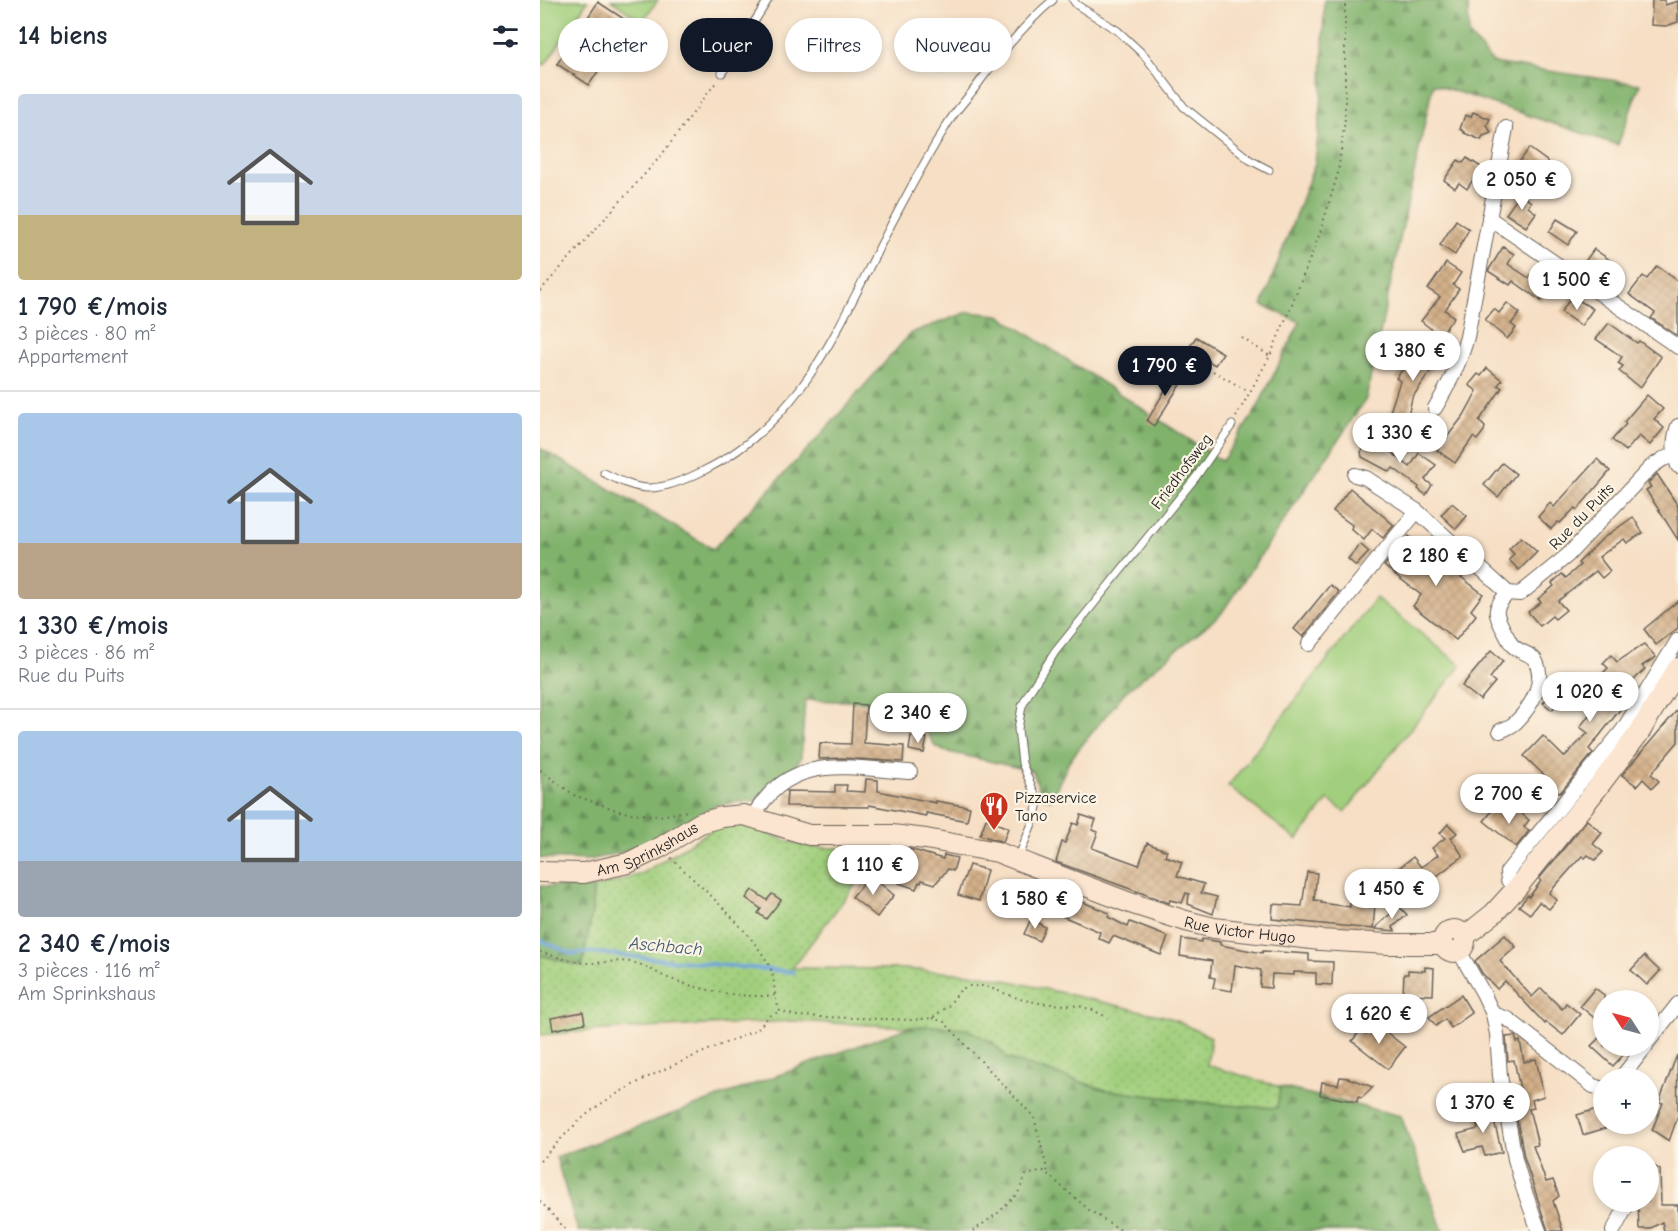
<!DOCTYPE html>
<html lang="fr">
<head>
<meta charset="utf-8">
<style>
	body { margin:0; font-family:"Comic Neue",sans-serif; background:#f2f2f3; color:#1f2937; height:100vh; display:flex; flex-direction:column; font-size:22px; white-space:nowrap }
	* { box-sizing:border-box; margin:0 }
	p { font-size:20px; color:#747a83 }
	.icon { flex:none; width:33px; height:33px; fill:none; stroke:currentColor; stroke-width:2; stroke-linecap:round; stroke-linejoin:round }
	.map { position:relative; flex:1; overflow:hidden }
	.details { display:flex; flex-direction:column; background:#fff; width:540px }
	.details>* { flex:none }
	.top-card { position:absolute; left:18px; top:18px; width:570px; height:54px; display:flex; gap:12px }
	.needle { width:39px; rotate:306deg }
	.tools { position:absolute; left:1053px; top:990px; display:grid; gap:12px }
	.tools a { display:grid; place-items:center; width:66px; height:66px; border-radius:50%; background:#fff; box-shadow:0 3px 9px #0003; font-size:30px }
	.price { position:absolute; translate:-50% -51px; padding:0 14px; border-radius:21px; background:#fff; color:#222; font-size:20px; line-height:39px; filter:drop-shadow(0 2px 3px #0008) }
	.price::after { content:''; position:absolute; left:50%; top:36px; width:18px; height:14px; margin-left:-9px; background:inherit; clip-path:polygon(0 0,100% 0,50% 100%) }
	.price.on { background:#111827; color:#fff }
	ul { padding:0; list-style:none }
	li { display:grid; align-content:center; gap:12px; height:318px; padding:0 18px }
	li+li { border-top:2px solid #e0e1e3 }
	li span { display:grid; place-items:center; height:186px; border-radius:6px; color:#555 }
	li>.icon { margin-inline-start:auto }
	span .icon { width:108px; height:108px; fill:#fffc; stroke-width:1 }
	li b { font-size:26px }
	h2 { display:flex; justify-content:space-between; align-items:center; height:72px; padding:0 18px; font-size:26px }
	.pill { padding:0 21px; border-radius:27px; background:#fff; box-shadow:0 3px 9px #0003; font-size:21px; line-height:54px }
	.pill.on { background:#111827; color:#fff }
	main { display:flex; flex:1; min-height:0 }
	.map>svg:first-child { display:block }
	.grass { fill:url(#grass-dots); stroke:#5e764c; stroke-width:1.5 }
	.forest { fill:url(#forest-firs); stroke:#4e6744; stroke-width:1.5 }
	.pitch { fill:#a1cf7d; stroke:#5e764c; stroke-width:1.5 }
	.lines { fill:none; stroke-linecap:round; stroke-linejoin:round }
	.stream { stroke:#6ba2d9; stroke-width:4 }
	.building { fill:url(#building-cross-hatch) }
	.lane-casing { stroke:#686057; stroke-width:9 }
	.street-casing { stroke:#686057; stroke-width:16 }
	.secondary-casing { stroke:#686057; stroke-width:22 }
	.path { stroke:#686057; stroke-width:2; stroke-dasharray:1.5 4.5; stroke-linecap:butt }
	.lane { stroke:#fff; stroke-width:7 }
	.street { stroke:#fff; stroke-width:14 }
	.secondary { stroke:#fce5d0; stroke-width:20 }
	.labels { text-anchor:middle; stroke-width:4.5; stroke-linejoin:round; paint-order:stroke }
	.street-label { font-size:16px; fill:#1c1c1c; stroke:#fcf5e5 }
	.poi-label { font-size:16px; fill:#1c1c1c; stroke:#fcf5e5; text-anchor:start }
	.water-label { font-size:18px; font-style:italic; fill:#405871; stroke:#fcf5e5 }
</style>
</head>
<body>
<main>
<section class="details">
<h2>14 biens<svg class="icon" aria-label="filters" viewBox="0 0 24 24"><path d="M4 7h16M4 17h16"/><circle cx="9" cy="7" r="2"/><circle cx="15" cy="17" r="2"/></svg></h2>
<ul>
<li><span style="background:linear-gradient(#c9d6e8 65%,#c2b280 0)"><svg class="icon" aria-label="home" viewBox="0 0 24 24"><path d="M3 11l9-7 9 7M6 9v11h12V9"/></svg></span><div><b>1 790 €/mois</b><p>3 pièces · 80 m²</p><p>Appartement</p></div></li>
<li><span style="background:linear-gradient(#a9c7e8 70%,#b9a48a 0)"><svg class="icon" aria-label="home" viewBox="0 0 24 24"><path d="M3 11l9-7 9 7M6 9v11h12V9"/></svg></span><div><b>1 330 €/mois</b><p>3 pièces · 86 m²</p><p>Rue du Puits</p></div></li>
<li><span style="background:linear-gradient(#a9c7e8 70%,#9aa5b1 0)"><svg class="icon" aria-label="home" viewBox="0 0 24 24"><path d="M3 11l9-7 9 7M6 9v11h12V9"/></svg></span><div><b>2 340 €/mois</b><p>3 pièces · 116 m²</p><p>Am Sprinkshaus</p></div></li>
</ul>
</section>
<div class="map">
<svg width="1138" height="1231" viewBox="0 0 1138 1231">
	<defs>
		<pattern id="grass-dots" width="8" height="8" patternUnits="userSpaceOnUse" patternTransform="scale(1.5)"><rect width="8" height="8" fill="#a1cf7d"/><path d="M2 2h.1M6 6h.1" fill="none" stroke="#8ab16b" stroke-width="1.8" stroke-linecap="round"/></pattern>
		<pattern id="forest-firs" width="22" height="20" patternUnits="userSpaceOnUse" patternTransform="scale(1.5)"><rect width="22" height="20" fill="#80b26c"/><path d="M5 1l3.5 6h-7zM16 11l3.5 6h-7z" fill="#689058"/></pattern>
		<pattern id="building-cross-hatch" width="8" height="8" patternUnits="userSpaceOnUse" patternTransform="scale(1.5)"><rect width="8" height="8" fill="#d3b08a"/><path d="M0 0l8 8M0 8l8-8" fill="none" stroke="#b59776"/></pattern>
	</defs>
	<rect width="100%" height="100%" fill="#fcf5e5"/>
	<filter id="ink" filterUnits="userSpaceOnUse"><feTurbulence type="fractalNoise" baseFrequency=".0167" numOctaves="2"/><feDisplacementMap in="SourceGraphic" scale="12" xChannelSelector="R" yChannelSelector="G"/><feConvolveMatrix kernelMatrix="1 2 1 2 8 2 1 2 1" color-interpolation-filters="sRGB"/></filter>
	<filter id="wash" filterUnits="userSpaceOnUse"><feTurbulence type="fractalNoise" baseFrequency=".008" numOctaves="4" result="noise"/><feDisplacementMap in="SourceGraphic" scale="24" xChannelSelector="R" yChannelSelector="G"/><feGaussianBlur stdDeviation="1.35" result="paint"/><feColorMatrix in="noise" values="0 0 0 0 0 0 0 0 0 0 0 0 0 0 0 0 0 1.4 0 .05"/><feComposite in="paint" operator="in"/></filter>
	<g filter="url(#wash)">
		<rect width="100%" height="100%" fill="#f6dfc5"/>
		<path class="grass" d="M198,823C223,830 247,844 274,847C296,849 321,847 344,847L252,968L365,969L444,975L628,1017L671,1037L667,1065L740,1087L737,1108L683,1105L566,1090L468,1059L452,1042L393,1026L369,1027L253,1021L61,1030L0,1035V955L42,966L52,912L53,888L77,882L103,873L173,829Z"/>
		<g class="forest">
			<path d="M784,0H928L929,35L953,63L1100,84L1078,145L893,84L826,399L681,614L584,693L530,760L511,800L501,796L493,771L404,751L395,746L370,703L265,700L261,758L253,769L228,787L216,800L177,805L114,839L83,852L49,860L0,858V448L173,549L278,438L371,333L428,312L459,315L682,461L715,412L760,322L722,305L775,163L782,96Z"/>
			<path d="M0,886L53,888L52,912L42,966L0,955Z"/>
			<path d="M393,1026L427,1029L452,1042L468,1059L566,1090L683,1105L737,1108L740,1087L861,1116L903,1231H38L16,1157L369,1027Z"/>
		</g>
		<g class="pitch">
			<path d="M0,0H48L5,65L0,62Z"/>
			<path d="M71,0H118L102,22Z"/>
			<path d="M836,598L921,665L805,812L788,800L757,840L688,786Z"/>
		</g>
		<g class="lines">
			<path class="stream" d="M0,940L32,954L46,952L253,972"/>
		</g>
		<g id="blocks">
			<g class="building">
				<path d="M1112,0H1124L1125,5L1138,1V22L1126,26L1111,25Z"/>
				<path d="M58,2L90,23L49,85L17,64Z"/>
				<path d="M933,112L950,119L947,125L951,133L943,136L941,140L924,133L925,132L920,129L925,115L931,117Z"/>
				<path d="M989,148L1008,162L1009,166L1002,175L1004,177L998,184L975,168Z"/>
				<path d="M927,158L941,167L927,189L919,183L915,188L904,180L918,160L923,163Z"/>
				<path d="M980,194L991,202L988,207L996,213L986,227L966,214Z"/>
				<path d="M1017,219L1037,231L1028,245L1009,232Z"/>
				<path d="M916,220L929,229L915,255L900,245Z"/>
				<path d="M963,247L974,254L968,264L989,278L991,275L1008,287L1001,301L973,281L970,285L948,271Z"/>
				<path d="M1054,249L1077,265L1067,279L1054,270L1051,274L1041,267Z"/>
				<path d="M906,263L921,273L913,285L919,289L905,310L914,317L900,336L881,321L900,297L888,289Z"/>
				<path d="M1117,266L1138,281V336L1111,318L1115,313L1089,294L1103,276L1107,279Z"/>
				<path d="M1032,296L1053,309L1041,326L1021,312Z"/>
				<path d="M967,303L980,313L971,324L976,328L967,339L945,320L954,309L959,313Z"/>
				<path d="M1069,323L1097,343L1099,341L1121,357L1100,388L1079,371L1083,366L1078,363L1082,357L1056,339Z"/>
				<path d="M656,337L683,353L675,365L648,349Z"/>
				<path d="M894,342L905,350L872,398L866,424L848,418L860,381L856,378L873,356L881,361Z"/>
				<path d="M947,368L962,380L958,385L962,388L939,421L945,427L944,431L937,440L933,437L915,463L897,450L924,415L937,391L929,385L938,374L941,376Z"/>
				<path d="M630,372L643,380L614,426L607,421L627,387L622,384Z"/>
				<path d="M1107,395L1123,409L1114,419L1124,428L1110,445L1099,436L1086,451L1072,440L1086,424L1084,422Z"/>
				<path d="M832,437L870,467L879,453L896,465L885,480L892,485L886,495L878,489L879,487L853,468L850,472L822,457L821,452Z"/>
				<path d="M1057,459L1070,471L1037,510L1035,508L1020,523L1018,522L1011,529L998,517L1010,503L1014,507Z"/>
				<path d="M962,463L976,474L958,497L944,485Z"/>
				<path d="M1117,474L1138,506V540L1106,490L1111,487L1108,483Z"/>
				<path d="M810,488L854,525L843,538L832,529L824,540L811,529L812,525L793,511Z"/>
				<path d="M912,503L927,516L916,529L901,515Z"/>
				<path d="M1093,517L1103,533L1087,543L1084,539L1059,557L1070,571L1062,578L1056,571L1018,601L1026,610L1015,619L1012,616L1000,626L988,612L1001,602L998,599L1014,586L1012,583L1022,574L1026,578L1040,565L1038,563L1062,539Z"/>
				<path d="M869,536L905,565L910,559L926,571L921,577L943,594L931,610L936,615L916,640L873,606L881,595L844,566Z"/>
				<path d="M981,537L997,552L979,570L969,560L974,554L969,549Z"/>
				<path d="M820,544L829,552L816,566L808,559Z"/>
				<path d="M790,585L799,592L763,637L754,629Z"/>
				<path d="M1138,601V628L1116,645L1104,629Z"/>
				<path d="M1104,644L1116,657L1102,666L1105,669L1091,683L1097,688L1049,749L1053,753L1020,793L1011,786L1005,795L995,788L1005,776L984,756L1003,736L1024,757L1048,733L1040,727L1071,686L1060,676L1068,668L1063,663L1071,655L1077,662Z"/>
				<path d="M951,651L963,661L950,678L955,682L940,700L922,686Z"/>
				<path d="M1027,675L1035,681L1012,710L1003,703Z"/>
				<path d="M313,704L326,705L324,743L364,746L363,762L302,758L279,759L280,743L311,744Z"/>
				<path d="M1138,709V742L1111,774L1119,781L1112,788L1103,779L1097,786L1082,775Z"/>
				<path d="M371,736L387,738L384,753L369,750Z"/>
				<path d="M326,779L338,780V791L396,803V801L430,807L427,821L386,813V816L329,805V807L246,806L247,791L295,792V785H307L306,791L325,792Z"/>
				<path d="M957,805L970,815L975,808L989,820L984,827L989,831L976,847L944,821Z"/>
				<path d="M541,815L556,820L552,830L558,832L552,848L599,865L607,843L627,851L625,856L642,862L637,876L664,884L661,893L677,897L673,914L648,904L649,894L646,893L642,903L630,900L629,903L516,862L522,842L525,843L533,823L538,825Z"/>
				<path d="M446,819L468,828L463,842L440,835Z"/>
				<path d="M1047,820L1062,833L1053,844L1063,852L1055,860L1048,855L1045,858L1042,856L1009,893L1017,900L1009,909L999,902L990,914L979,906L988,895L989,897L1001,881L999,879Z"/>
				<path d="M908,824L917,833L911,838L923,856L877,891L868,881L854,891L849,883L859,876L855,871L873,857L881,867L898,855L892,848L905,838L900,833Z"/>
				<path d="M370,849L403,859L404,855L417,858L413,871L408,869L395,884L382,880L381,883L379,882L376,889L359,883Z"/>
				<path d="M429,865L447,870L439,901L418,895Z"/>
				<path d="M767,872L777,873L774,900L781,901V903L810,907V902L835,905L833,929L732,919L733,904L762,906Z"/>
				<path d="M330,875L354,895L337,917L312,897Z"/>
				<path d="M493,881L569,913L568,917L588,927L590,922L628,937L621,955L573,936L569,943L558,938L560,932L484,900Z"/>
				<path d="M212,890L227,900L232,894L241,900L226,919L218,913L221,909L206,898Z"/>
				<path d="M859,906L867,915L853,927L855,931L834,929Z"/>
				<path d="M491,919L505,927L499,941L484,934Z"/>
				<path d="M965,935L976,947L960,961L992,997L1001,988L1022,1009L1026,1003L1040,1014L1023,1035L1006,1022L1005,1024L965,981L957,989L942,973L935,961Z"/>
				<path d="M642,939L661,942L662,939L680,942V945L722,953L723,951L769,954V961L793,962L792,985L776,984V973L754,972V975L732,974L731,988L720,987L721,970L695,965L692,991L673,988L675,978L670,977L672,961L640,956Z"/>
				<path d="M1104,956L1120,971L1107,985L1091,970Z"/>
				<path d="M885,967L894,968L893,995L863,994L864,974H868V970L885,971Z"/>
				<path d="M1055,988L1064,995V1026L1040,1006Z"/>
				<path d="M921,995L932,1013L911,1028L905,1019L896,1026L889,1017Z"/>
				<path d="M43,1012L45,1023L13,1030L11,1018Z"/>
				<path d="M835,1023L865,1047L848,1069L812,1041L821,1030L826,1034Z"/>
				<path d="M1064,1033V1046H1079L1086,1052L1073,1066L1051,1046Z"/>
				<path d="M975,1036L977,1042L980,1041L984,1062L996,1059L1004,1096L992,1100L994,1108L989,1109L998,1145L993,1146L1006,1182L1013,1180L1019,1196L1013,1201L1023,1231H1008L984,1157L976,1114H978L972,1090L980,1089L974,1060L968,1061L966,1037Z"/>
				<path d="M1137,1055L1138,1116L1129,1141L1112,1130L1123,1103L1119,1102Z"/>
				<path d="M800,1077L808,1078L833,1087L822,1098L818,1097L817,1102L780,1095L782,1082L798,1085Z"/>
				<path d="M950,1106L962,1152L945,1156L942,1147L925,1151L918,1134L938,1129L933,1111Z"/>
				<path d="M1060,1108L1064,1124L1066,1128L1043,1135L1037,1115Z"/>
				<path d="M1108,1162L1120,1170L1121,1205H1138V1231H1124L1122,1222L1109,1229H1099L1098,1202H1108V1198H1110Z"/>
			</g>
		</g>
	</g>
	<g filter="url(#ink)">
		<use href="#blocks" fill-opacity="0" stroke="#686057" stroke-width="1.5"/>
		<g class="lines">
			<g class="lane-casing">
				<g id="lane">
					<path d="M533,0L537,5L578,31L605,56L644,107L710,160L729,170"/>
					<path d="M182,73L228,0"/>
					<path d="M64,473C78,480 96,489 111,488C127,487 149,478 163,471C251,428 289,348 331,264C354,218 378,172 405,128C412,115 423,103 432,92C456,59 482,26 513,0"/>
					<path d="M478,859L495,816L498,802L482,763L478,729L482,706L490,691L515,652L656,477L692,425"/>
				</g>
			</g>
			<g class="street-casing">
				<g id="street">
					<path d="M949,218L1138,347"/>
					<path d="M895,408C909,385 920,363 927,337L966,128"/>
					<path d="M1138,426C1133,440 1133,452 1138,466"/>
					<path d="M815,475L826,478L877,511L968,593"/>
					<path d="M769,644L877,511"/>
					<path d="M960,731C965,729 972,726 976,722C991,707 1007,681 995,660C990,653 978,652 972,645C969,641 966,634 963,629C954,611 954,608 968,593L980,594L1028,555L1111,467L1123,459L1135,455"/>
					<path d="M213,817C249,752 307,768 370,772"/>
					<path d="M975,890L968,880L967,872L1083,730L1138,640"/>
					<path d="M919,951L943,993L953,1014L957,1034L960,1076L975,1159L983,1187L999,1231"/>
					<path d="M953,1014L968,1019L1053,1086L1064,1089"/>
					<path d="M1108,1042L1138,1004"/>
					<path d="M1081,1078L1106,1046"/>
					<path d="M1073,1231L1089,1202"/>
				</g>
			</g>
			<g class="secondary-casing">
				<g id="secondary">
					<path id="s1" d="M0,872L44,873L88,863L121,847L160,823L182,817L204,815L269,835H352L386,839L457,852L590,903L646,921L674,928L780,940L848,944H903"/>
					<circle cx="914" cy="941" r="11"/>
					<path d="M924,937L954,913L975,890L1052,795L1099,733L1138,668"/>
				</g>
			</g>
			<g class="path">
				<path d="M0,291L120,157L177,81"/>
				<path d="M702,338L730,356"/>
				<path d="M642,353L709,392"/>
				<path d="M696,417L730,356L750,309L780,233L798,173L805,119V0"/>
				<path d="M0,770L34,795L82,812L120,816L147,811"/>
				<path d="M131,858C164,890 202,922 227,961C237,977 232,996 240,1011L256,1016L372,1020L392,1018L409,1005L421,989L430,986H445L480,999L499,1003L539,1006L553,1010L568,1018"/>
				<path d="M0,952C15,956 33,963 49,963C63,963 76,960 90,962C105,964 115,973 128,978C160,990 202,999 236,995"/>
				<path d="M392,1018L404,1022L494,1117L508,1173"/>
				<path d="M0,1161C20,1140 40,1117 64,1102C112,1071 166,1052 218,1029L228,1017L240,1011"/>
				<path d="M0,1201L27,1231"/>
				<path d="M433,1231L458,1213L478,1193L486,1175L504,1171L549,1210L582,1231"/>
			</g>
			<use href="#lane" class="lane"/>
			<use href="#street" class="street"/>
			<use href="#secondary" class="secondary"/>
		</g>
	</g>
	<defs>
		<g id="restaurant-pin" transform="scale(1.5)"><path d="M0 17L-7.5 6A9.5 9.5 0 1 1 7.5 6Z" fill="#c8321e" stroke="#fcf5e5"/><path d="M-5-6h1v4h1v-4h1v4h1v-4h1v5L-1.5 .5V6h-2V.5L-5-1ZM5-6V6H3V1.5H1.5Q1.5-4 5-6Z" fill="#fff"/></g>
	</defs>
	<g fill-rule="evenodd">
		<use href="#restaurant-pin" x="454" y="806"/>
	</g>
	<g class="labels">
		<g class="street-label">
			<text transform="translate(641 471) rotate(-53)" y="6">Friedhofsweg</text>
			<text transform="translate(1041 516) rotate(-46)" y="6">Rue du Puits</text>
			<text dy="6" stroke="none"><textPath href="#s1" startOffset="112">Am Sprinkshaus</textPath></text>
			<text dy="6" stroke="none"><textPath href="#s1" startOffset="730">Rue Victor Hugo</textPath></text>
		</g>
		<g class="poi-label">
			<text x="475" y="803">Pizzaservice<tspan x="475" dy="18">Tano</tspan></text>
		</g>
		<g class="water-label">
			<text transform="translate(126 946) rotate(5)" y="6">Aschbach</text>
		</g>
	</g>
</svg>
<div class="tools">
<a><svg class="needle" viewBox="-14 -14 28 28"><path d="M0-13l5 13h-10z" fill="#e53935"/><path d="M0 13l5-13h-10z" fill="#747a83"/></svg></a>
<a>+</a>
<a>−</a>
</div>
<b class="price" style="left:982px;top:211px">2 050 €</b>
<b class="price" style="left:1037px;top:311px">1 500 €</b>
<b class="price" style="left:873px;top:382px">1 380 €</b>
<b class="price on" style="left:625px;top:397px">1 790 €</b>
<b class="price" style="left:860px;top:464px">1 330 €</b>
<b class="price" style="left:896px;top:587px">2 180 €</b>
<b class="price" style="left:1050px;top:723px">1 020 €</b>
<b class="price" style="left:378px;top:744px">2 340 €</b>
<b class="price" style="left:969px;top:825px">2 700 €</b>
<b class="price" style="left:333px;top:896px">1 110 €</b>
<b class="price" style="left:852px;top:920px">1 450 €</b>
<b class="price" style="left:495px;top:930px">1 580 €</b>
<b class="price" style="left:839px;top:1045px">1 620 €</b>
<b class="price" style="left:943px;top:1134px">1 370 €</b>
<div class="top-card">
<a class="pill">Acheter</a>
<a class="pill on">Louer</a>
<a class="pill">Filtres</a>
<a class="pill">Nouveau</a>
</div>
</div>
</main>
</body>
</html>
